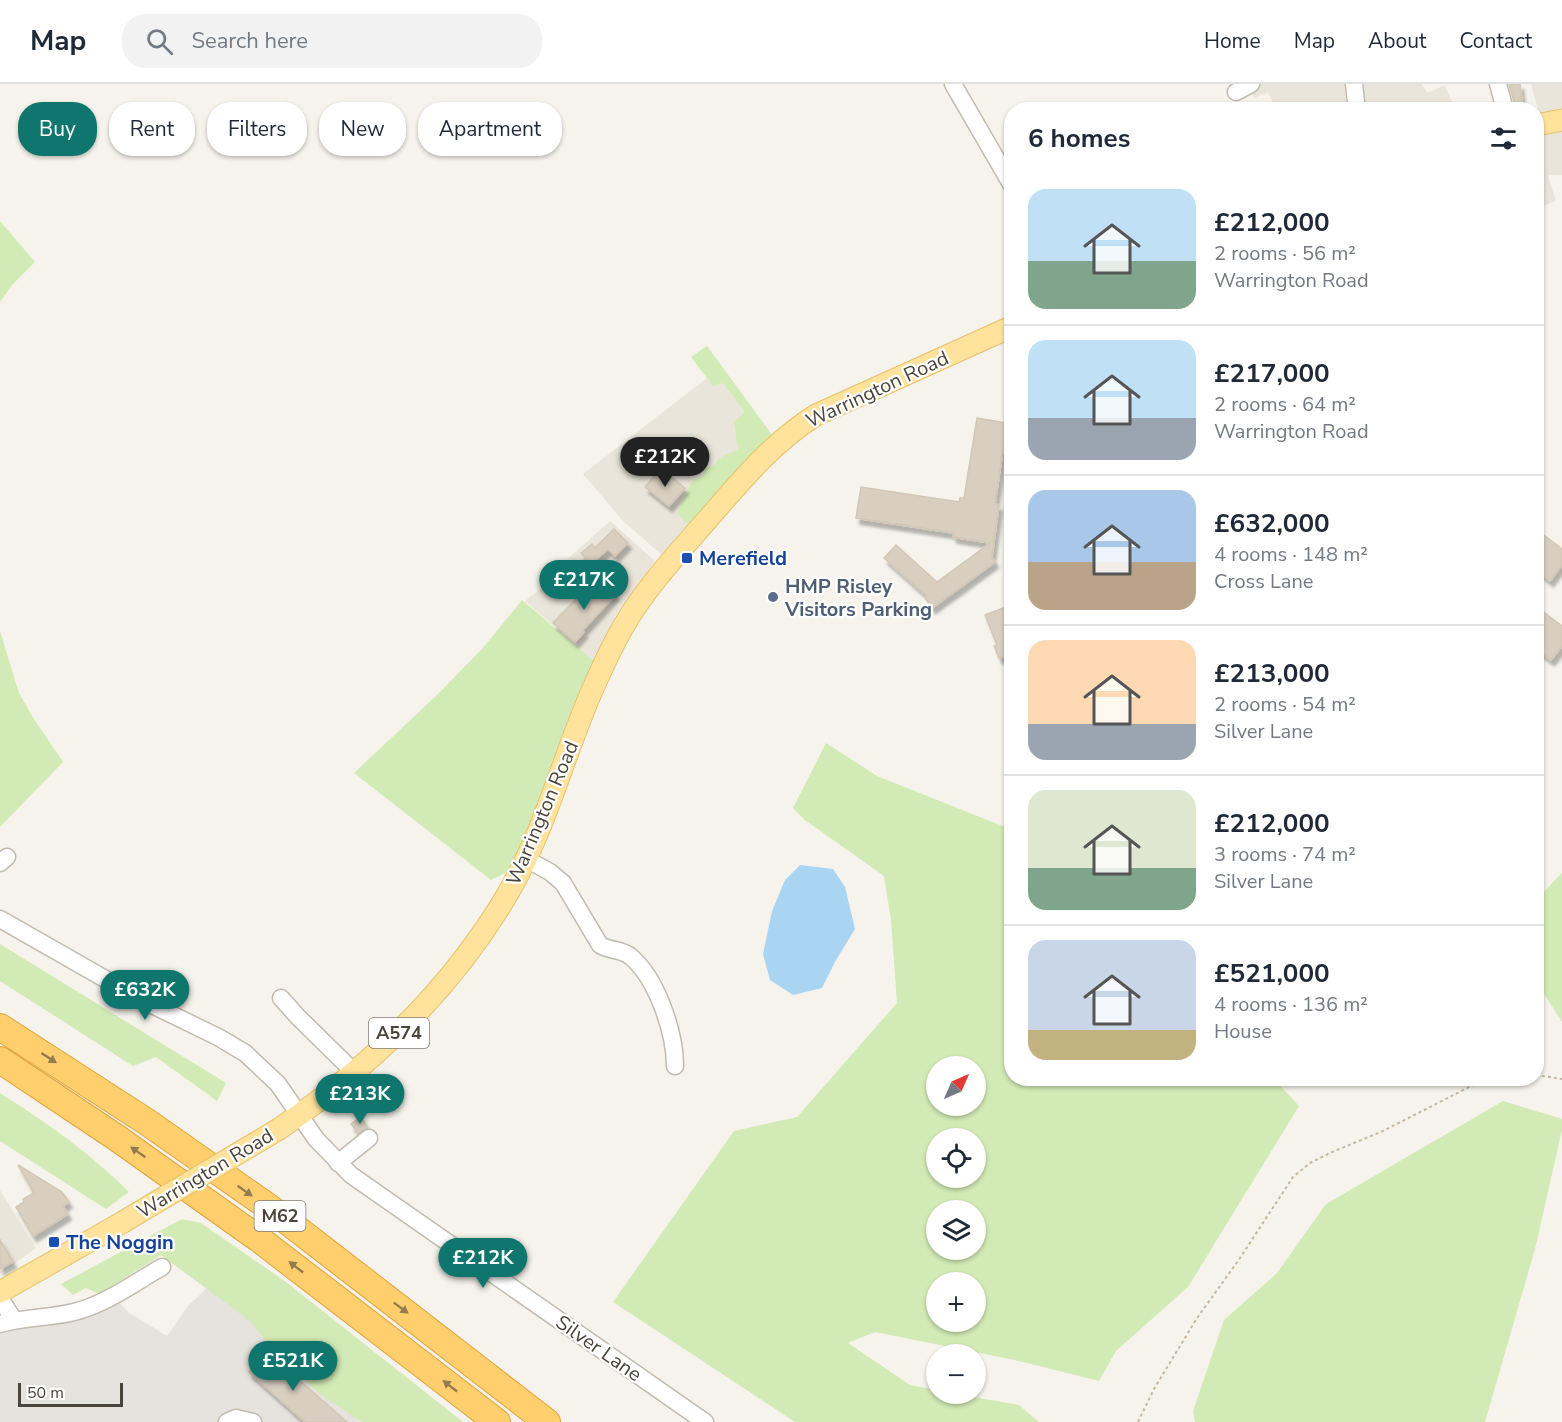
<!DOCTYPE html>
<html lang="en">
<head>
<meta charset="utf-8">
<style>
	body { margin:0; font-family:"Nunito Sans",sans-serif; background:#f2f2f3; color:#1f2937; height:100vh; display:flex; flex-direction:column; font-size:22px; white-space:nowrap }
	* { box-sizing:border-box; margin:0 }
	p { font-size:20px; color:#747a83 }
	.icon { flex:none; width:33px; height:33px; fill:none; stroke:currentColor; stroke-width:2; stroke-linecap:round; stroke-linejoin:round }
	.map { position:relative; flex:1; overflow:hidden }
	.side { position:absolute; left:1004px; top:18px; width:540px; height:984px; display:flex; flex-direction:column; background:#fff; border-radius:24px; box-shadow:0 2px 4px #0004 }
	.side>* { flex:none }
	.banner { position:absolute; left:18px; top:18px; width:570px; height:54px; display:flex; gap:12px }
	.needle { width:39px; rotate:45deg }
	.fabs { position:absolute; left:926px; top:972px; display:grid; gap:12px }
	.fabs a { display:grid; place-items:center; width:60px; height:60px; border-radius:50%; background:#fff; box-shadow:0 2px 4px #0004; font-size:30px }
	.scale { position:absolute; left:18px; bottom:15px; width:105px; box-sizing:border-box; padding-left:6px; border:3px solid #4b4439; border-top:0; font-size:16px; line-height:21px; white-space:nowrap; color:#4b4439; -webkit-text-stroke:4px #fff; paint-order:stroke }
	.price { position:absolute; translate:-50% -51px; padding:0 14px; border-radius:21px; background:#0f766e; color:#fff; font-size:20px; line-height:39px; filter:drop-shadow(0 2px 3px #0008) }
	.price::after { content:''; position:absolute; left:50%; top:36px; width:18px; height:14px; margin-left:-9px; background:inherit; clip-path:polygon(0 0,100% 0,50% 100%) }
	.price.active { background:#222; color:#fff }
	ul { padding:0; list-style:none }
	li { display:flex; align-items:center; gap:18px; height:150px; padding:0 24px }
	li+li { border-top:2px solid #e0e1e3 }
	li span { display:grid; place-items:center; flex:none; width:168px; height:120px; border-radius:18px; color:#555 }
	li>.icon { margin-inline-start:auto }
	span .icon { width:72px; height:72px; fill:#fffc; stroke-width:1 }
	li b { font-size:26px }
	h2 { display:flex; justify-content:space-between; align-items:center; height:72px; padding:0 24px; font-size:26px }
	.chip { padding:0 21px; border-radius:24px; background:#fff; box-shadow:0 2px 4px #0004; font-size:21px; line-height:54px }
	.chip.active { background:#0f766e; color:#fff }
	header { display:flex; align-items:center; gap:36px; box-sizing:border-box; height:84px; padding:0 30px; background:#fff; border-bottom:2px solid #e0e1e3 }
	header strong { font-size:28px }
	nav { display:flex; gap:33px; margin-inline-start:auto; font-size:21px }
	.search { width:420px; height:54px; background:#f2f2f3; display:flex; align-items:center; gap:15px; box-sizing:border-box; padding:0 21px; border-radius:24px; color:#747a83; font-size:22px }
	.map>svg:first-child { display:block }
	.residential { fill:#eae5da }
	.industrial { fill:#e6e2dd }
	.green { fill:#d2eab5; fill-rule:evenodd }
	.water { fill:#a9d4f2 }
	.building { fill:#d8cfc1; stroke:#d3c7b4; stroke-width:1.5; filter:url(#shadow) }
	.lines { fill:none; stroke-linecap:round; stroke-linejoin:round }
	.minor-casing { stroke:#c2bbae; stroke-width:19 }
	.major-casing { stroke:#e6c16a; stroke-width:23 }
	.highway-casing { stroke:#e0a43c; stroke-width:28 }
	.path { stroke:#c4b79f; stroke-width:2; stroke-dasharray:3 3; stroke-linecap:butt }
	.minor { stroke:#fff; stroke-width:16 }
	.major { stroke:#ffe39c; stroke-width:21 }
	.highway { stroke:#ffcf6e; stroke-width:26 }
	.major-bridge-casing { stroke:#e6c16a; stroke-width:23; stroke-linecap:butt }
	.major-bridge { stroke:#ffe39c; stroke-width:21 }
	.oneway { fill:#937c4e }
	.transit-dot { fill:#1a4fb4; stroke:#fff; stroke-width:2 }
	.service-dot { fill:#5c6f8a; stroke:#fff; stroke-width:2 }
	.labels { text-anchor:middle; stroke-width:4.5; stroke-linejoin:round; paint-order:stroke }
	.shield { fill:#fff; stroke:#817c74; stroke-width:1.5 }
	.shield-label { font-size:18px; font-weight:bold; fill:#4b4439 }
	.street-label { font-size:20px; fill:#4b4439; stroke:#fff }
	.transit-label { font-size:20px; font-weight:bold; fill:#164399; stroke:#fff; text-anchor:start }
	.service-label { font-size:20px; font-weight:bold; fill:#4e5e75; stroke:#fff; text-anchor:start }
</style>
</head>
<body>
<header>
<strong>Map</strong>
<div class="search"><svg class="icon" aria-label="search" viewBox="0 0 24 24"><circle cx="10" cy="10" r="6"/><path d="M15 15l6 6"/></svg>Search here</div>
<nav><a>Home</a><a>Map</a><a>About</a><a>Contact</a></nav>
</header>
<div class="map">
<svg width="1562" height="1338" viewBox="0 0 1562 1338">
	<defs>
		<filter id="shadow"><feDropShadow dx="3.5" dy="6" stdDeviation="1.5" flood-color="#0004"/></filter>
	</defs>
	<rect width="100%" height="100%" fill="#f6f3ec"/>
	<g class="residential">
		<path d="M1247,0H1422L1427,9L1445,1L1455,25H1276L1268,8L1254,14Z"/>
		<path d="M1531,0H1562V28L1540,33Z"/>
		<path d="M1562,46V91H1548L1556,117L1536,125V51Z"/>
		<path d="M716,287L765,355L662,471L623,437L583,390Z"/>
		<path d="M610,437L655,477L616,531L594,577L525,517L565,485L561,481Z"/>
		<path d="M0,1106L36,1164L0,1190Z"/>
	</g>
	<path class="industrial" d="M209,1202L397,1338H0V1245L116,1215L128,1228L167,1252L188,1222Z"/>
	<g class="green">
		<path d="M0,137L35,178L12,201L0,218Z"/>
		<path d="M707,262L773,352L688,441L677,429L692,397L703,392L706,384L714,382L719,374L738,365L734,338L745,328L723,299L713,302L691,273Z"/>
		<path d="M522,516L594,577L552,690L511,786L491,796L354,689L437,611L482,565Z"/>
		<path d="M0,547L19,609L34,635L63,678L0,743Z"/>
		<path d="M826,659L877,692L1005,743L1006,856L1011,882V994L1274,995L1299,1022L1188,1203L1116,1267L1099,1297L1019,1277L875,1248L848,1259L910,1301L936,1306V1310H956L1019,1321L1039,1338H795L613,1218L734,1047L797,1033L897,919L891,836L884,792L805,736L793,724ZM975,982V1022H936V982ZM975,1054V1094H936V1054ZM975,1126V1166H936V1126ZM975,1198V1238H936V1198Z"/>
		<path d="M1562,789V938L1536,897V816Z"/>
		<path d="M0,860L226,999L217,1017L156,973L133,982L0,897Z"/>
		<path d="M0,1009C46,1038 90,1069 129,1108L106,1125L0,1057Z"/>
		<path d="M1503,1017L1562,1035V1046L1535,1165L1485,1338H1195L1193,1327L1224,1236L1277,1189L1326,1120Z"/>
		<path d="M182,1135L201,1139L286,1198L463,1338H362L320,1310L277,1270L250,1237L161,1171L99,1210L86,1204L73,1211L61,1200Z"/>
	</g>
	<path class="water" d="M800,781L833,785L845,803L855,845L836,876L822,904L793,911L770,896L763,870L772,827L785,796Z"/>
	<g class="building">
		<path d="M1509,0H1520L1522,17L1514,18Z"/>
		<path d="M977,334L1007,339L995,420L999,421L992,473L995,478L932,524L925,514L927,512L884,474L896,461L937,498L990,459L953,453V449L856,434L861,403L959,418L960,414H964Z"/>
		<path d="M665,388L685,404L669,422L645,403L656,390L660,393Z"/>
		<path d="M614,445L628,459L615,472L608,465L591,480L581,469L592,460L595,464Z"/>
		<path d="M1536,445L1562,465V481L1550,497L1536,486Z"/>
		<path d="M605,499L616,510L582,547L584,548L575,558L553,539L577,514L580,516L594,501L599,505Z"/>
		<path d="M1011,521V570L999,574L994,562L997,561L985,531Z"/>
		<path d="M1536,522L1562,542V562L1551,576L1536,565Z"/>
		<path d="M361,1033L368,1044L358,1049L351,1040Z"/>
		<path d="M18,1081L62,1108L69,1118L63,1122L68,1130L33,1152L16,1123L24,1118L23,1115L34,1109Z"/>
		<path d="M0,1156L13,1178L0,1185Z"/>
		<path d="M267,1268L347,1338H305L249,1288Z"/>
	</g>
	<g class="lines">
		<g class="minor-casing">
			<g id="minor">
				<path d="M953,0L1011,100"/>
				<path d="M1354,0L1357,26"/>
				<path d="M1498,0L1505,26"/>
				<path d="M1236,8L1251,0"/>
				<path d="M526,775L550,788L563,799L600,861C610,867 621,865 630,872C657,894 675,949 675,982"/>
				<path d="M0,779L7,773"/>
				<path d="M0,835L142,916L218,953L245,969L278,1000L316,1055L351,1091L705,1338"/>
				<path d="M281,914L298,933L355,989"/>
				<path d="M338,1079L369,1054"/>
				<path d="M0,1214L14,1236"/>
				<path d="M0,1240C24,1233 50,1234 74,1228C106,1220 134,1199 162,1183"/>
				<path d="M227,1338L236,1334L253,1338"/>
			</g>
		</g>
		<g class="major-casing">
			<g id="major">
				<path d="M1536,41L1562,36"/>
				<path d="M279,1045C370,983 450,907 507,811C545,747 562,676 591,609C601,586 611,564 623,543C647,501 682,465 714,428C745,392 775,357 816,331L1011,243"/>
				<path d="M0,1208L123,1138"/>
			</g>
		</g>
		<g class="highway-casing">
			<g id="highway">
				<path d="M0,943L147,1038L270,1124L547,1338"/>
				<path d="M0,976L117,1054L259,1155L497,1338"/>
			</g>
		</g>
		<g class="path">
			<path d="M1536,991L1562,995"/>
			<path d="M1138,1338L1154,1305L1197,1234L1238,1177L1293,1093L1310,1079L1330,1069L1383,1047L1477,999L1500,994"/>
		</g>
		<use href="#minor" class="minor"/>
		<use href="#major" class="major"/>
		<use href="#highway" class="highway"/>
		<g class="major-bridge-casing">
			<path id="major-bridge" d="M123,1138L279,1045"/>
		</g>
		<use href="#major-bridge" class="major-bridge"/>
	</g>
	<defs><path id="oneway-solid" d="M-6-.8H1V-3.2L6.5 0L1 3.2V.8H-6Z" transform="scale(1.5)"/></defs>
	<g class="oneway">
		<use href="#oneway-solid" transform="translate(49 974) rotate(33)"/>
		<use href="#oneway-solid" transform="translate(138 1068) rotate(-145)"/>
		<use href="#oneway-solid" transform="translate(245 1107) rotate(35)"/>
		<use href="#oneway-solid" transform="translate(296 1183) rotate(-142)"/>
		<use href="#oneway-solid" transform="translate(401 1224) rotate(37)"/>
		<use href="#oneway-solid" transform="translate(450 1302) rotate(-142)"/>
	</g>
	<g class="transit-dot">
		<rect x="681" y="468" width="12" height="12" rx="3"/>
		<rect x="48" y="1152" width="12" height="12" rx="3"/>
	</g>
	<circle class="service-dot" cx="773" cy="513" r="6"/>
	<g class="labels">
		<g class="shield">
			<rect x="369" y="934" width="60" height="30" rx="4.5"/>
			<rect x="254.5" y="1117" width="51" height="30" rx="4.5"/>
		</g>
		<g class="shield-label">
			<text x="399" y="955">A574</text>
			<text x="280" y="1138">M62</text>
		</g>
		<g class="street-label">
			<text transform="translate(877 305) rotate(-25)" y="7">Warrington Road</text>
			<text transform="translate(542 729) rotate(-67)" y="7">Warrington Road</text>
			<text transform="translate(205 1089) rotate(-31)" y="7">Warrington Road</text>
			<text transform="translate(599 1264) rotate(35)" y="7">Silver Lane</text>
		</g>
		<g class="transit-label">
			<text x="699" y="481">Merefield</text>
			<text x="66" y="1165">The Noggin</text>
		</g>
		<g class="service-label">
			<text x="785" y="509">HMP Risley<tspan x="785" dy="23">Visitors Parking</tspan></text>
		</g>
	</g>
</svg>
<div class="fabs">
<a><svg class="needle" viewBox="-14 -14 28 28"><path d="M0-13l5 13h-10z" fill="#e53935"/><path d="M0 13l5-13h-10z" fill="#747a83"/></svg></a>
<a><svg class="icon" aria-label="locate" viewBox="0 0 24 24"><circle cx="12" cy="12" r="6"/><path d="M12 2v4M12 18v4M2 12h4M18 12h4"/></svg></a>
<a><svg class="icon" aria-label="layers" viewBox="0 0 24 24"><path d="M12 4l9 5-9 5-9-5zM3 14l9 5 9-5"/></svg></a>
<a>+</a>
<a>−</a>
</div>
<div class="scale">50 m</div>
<b class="price active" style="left:665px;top:404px">£212K</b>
<b class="price" style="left:584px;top:527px">£217K</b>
<b class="price" style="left:145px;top:937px">£632K</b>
<b class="price" style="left:360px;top:1041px">£213K</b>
<b class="price" style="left:483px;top:1205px">£212K</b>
<b class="price" style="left:293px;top:1308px">£521K</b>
<div class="banner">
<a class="chip active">Buy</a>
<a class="chip">Rent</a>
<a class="chip">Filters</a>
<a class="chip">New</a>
<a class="chip">Apartment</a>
</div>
<section class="side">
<h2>6 homes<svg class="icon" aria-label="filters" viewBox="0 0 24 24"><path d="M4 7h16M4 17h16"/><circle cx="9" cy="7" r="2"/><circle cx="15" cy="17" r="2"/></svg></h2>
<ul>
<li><span style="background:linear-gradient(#bfe0f5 60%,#7fa58c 0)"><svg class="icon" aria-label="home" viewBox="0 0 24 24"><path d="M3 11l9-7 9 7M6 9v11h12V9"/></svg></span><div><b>£212,000</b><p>2 rooms · 56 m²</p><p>Warrington Road</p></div></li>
<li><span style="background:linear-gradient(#bfe0f5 65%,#9aa5b1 0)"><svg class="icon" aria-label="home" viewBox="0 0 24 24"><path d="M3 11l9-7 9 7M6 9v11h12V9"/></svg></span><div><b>£217,000</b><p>2 rooms · 64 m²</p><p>Warrington Road</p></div></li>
<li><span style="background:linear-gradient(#a9c7e8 60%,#b9a48a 0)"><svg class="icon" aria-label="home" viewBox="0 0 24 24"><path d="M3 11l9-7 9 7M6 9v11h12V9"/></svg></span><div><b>£632,000</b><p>4 rooms · 148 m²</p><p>Cross Lane</p></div></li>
<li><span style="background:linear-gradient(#ffd9b3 70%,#9aa5b1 0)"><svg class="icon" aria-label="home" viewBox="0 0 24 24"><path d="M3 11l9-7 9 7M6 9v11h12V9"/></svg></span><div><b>£213,000</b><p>2 rooms · 54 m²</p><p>Silver Lane</p></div></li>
<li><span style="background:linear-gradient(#dfe7d0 65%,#7fa58c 0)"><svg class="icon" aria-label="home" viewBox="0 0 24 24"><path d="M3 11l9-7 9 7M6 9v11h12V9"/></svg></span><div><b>£212,000</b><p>3 rooms · 74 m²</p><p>Silver Lane</p></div></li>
<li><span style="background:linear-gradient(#c9d6e8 75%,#c2b280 0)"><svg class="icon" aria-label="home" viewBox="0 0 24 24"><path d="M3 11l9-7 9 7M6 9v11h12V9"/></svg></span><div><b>£521,000</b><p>4 rooms · 136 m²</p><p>House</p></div></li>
</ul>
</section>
</div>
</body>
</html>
